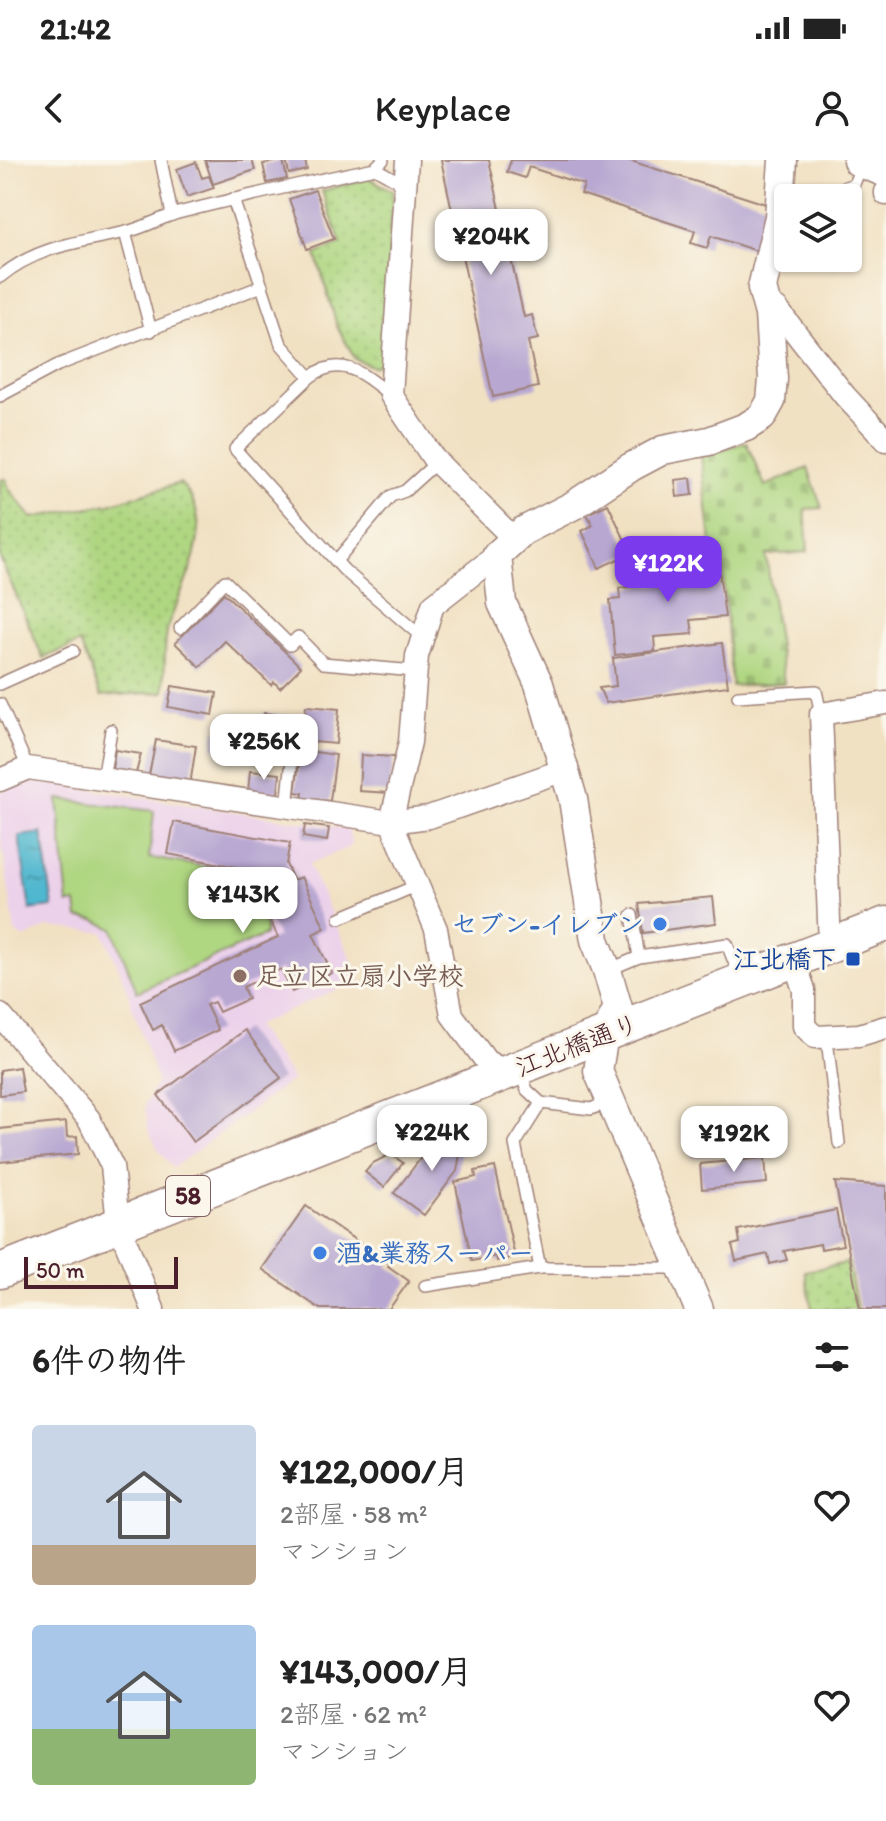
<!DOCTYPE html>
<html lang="ja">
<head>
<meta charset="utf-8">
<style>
	body { margin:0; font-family:Itim,"Klee One",sans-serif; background:#f6f6f6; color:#222; height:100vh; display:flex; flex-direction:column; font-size:30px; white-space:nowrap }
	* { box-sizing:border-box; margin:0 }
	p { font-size:26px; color:#767676 }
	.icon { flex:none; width:44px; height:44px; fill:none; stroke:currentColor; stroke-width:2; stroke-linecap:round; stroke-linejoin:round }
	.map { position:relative; height:1149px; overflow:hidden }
	.side { display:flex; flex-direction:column; background:#fff; flex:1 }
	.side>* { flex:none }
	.tools { position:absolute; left:774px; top:24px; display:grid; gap:16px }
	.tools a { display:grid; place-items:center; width:88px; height:88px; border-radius:8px; background:#fff; box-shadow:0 2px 6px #0004; font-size:40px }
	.scale { position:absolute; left:24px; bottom:20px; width:154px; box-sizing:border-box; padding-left:8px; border:4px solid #4a1f2b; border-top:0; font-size:22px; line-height:28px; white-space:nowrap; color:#4a1f2b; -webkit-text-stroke:6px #fbf7ec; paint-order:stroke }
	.price { position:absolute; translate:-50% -68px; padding:0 18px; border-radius:16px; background:#fff; color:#222; font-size:26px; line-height:52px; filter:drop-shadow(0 2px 4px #0008) }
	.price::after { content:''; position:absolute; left:50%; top:48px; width:24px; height:18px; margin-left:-12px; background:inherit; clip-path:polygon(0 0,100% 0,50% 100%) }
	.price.active { background:#7c3aed; color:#fff }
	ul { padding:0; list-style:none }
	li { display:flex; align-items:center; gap:24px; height:200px; padding:0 32px }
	li span { display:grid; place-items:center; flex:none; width:224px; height:160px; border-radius:8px; color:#555 }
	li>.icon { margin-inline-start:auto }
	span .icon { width:96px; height:96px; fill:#fffc; stroke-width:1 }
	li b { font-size:34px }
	h2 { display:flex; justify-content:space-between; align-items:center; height:96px; padding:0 32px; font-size:34px }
	.status { display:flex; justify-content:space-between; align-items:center; height:56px; padding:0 40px; background:#fff; direction:ltr }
	.status svg { height:22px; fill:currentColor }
	header { display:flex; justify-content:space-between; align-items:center; height:104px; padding:0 32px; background:#fff; font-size:36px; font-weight:600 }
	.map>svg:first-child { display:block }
	.built { fill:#ecd1ea }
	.green { fill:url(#green-dots); stroke:#7c7a56; stroke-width:2 }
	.cemetery { fill:url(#cemetery-stones); stroke:#7c7a56; stroke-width:2 }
	.pitch { fill:#afd681; stroke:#7c7a56; stroke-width:2 }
	.water { fill:url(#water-ripples); stroke:#4d6b7d; stroke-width:2 }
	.building { fill:#b8a7d1 }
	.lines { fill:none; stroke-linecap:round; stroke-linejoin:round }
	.service-casing { stroke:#9e8077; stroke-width:14 }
	.minor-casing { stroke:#9e8077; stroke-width:25 }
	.tertiary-casing { stroke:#9e8077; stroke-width:31 }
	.secondary-casing { stroke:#9e8077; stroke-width:35 }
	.primary-casing { stroke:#9e8077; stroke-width:37 }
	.service { stroke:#fff; stroke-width:11 }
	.minor { stroke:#fff; stroke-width:22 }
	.tertiary { stroke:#fff; stroke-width:28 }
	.secondary { stroke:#fff; stroke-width:32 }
	.primary { stroke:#fff; stroke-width:34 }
	.shop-dot { fill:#3f7fe0; stroke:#fbf7ec; stroke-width:3 }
	.transit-dot { fill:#1a4fb4; stroke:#fbf7ec; stroke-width:3 }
	.education-dot { fill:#8d6e63; stroke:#fbf7ec; stroke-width:3 }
	.labels { text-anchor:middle; stroke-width:6; stroke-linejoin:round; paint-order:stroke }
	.shield { fill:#fbf7ec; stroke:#7f6065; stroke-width:2 }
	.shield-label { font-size:24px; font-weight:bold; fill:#4a1f2b }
	.shop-label { font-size:26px; font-weight:bold; fill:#366cbe; stroke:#fbf7ec; text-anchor:end }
	.transit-label { font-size:26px; font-weight:bold; fill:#164399; stroke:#fbf7ec; text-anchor:end }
	.education-label { font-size:26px; font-weight:bold; fill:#785e54; stroke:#fbf7ec; text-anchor:start }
	.street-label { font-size:26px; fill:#4a1f2b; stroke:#fbf7ec }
</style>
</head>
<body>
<div class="status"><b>21:42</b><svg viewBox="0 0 49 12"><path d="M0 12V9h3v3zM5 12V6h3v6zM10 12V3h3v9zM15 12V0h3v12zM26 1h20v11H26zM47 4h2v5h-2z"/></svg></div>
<header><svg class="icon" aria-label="back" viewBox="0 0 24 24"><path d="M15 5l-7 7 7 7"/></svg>Keyplace<svg class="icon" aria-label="person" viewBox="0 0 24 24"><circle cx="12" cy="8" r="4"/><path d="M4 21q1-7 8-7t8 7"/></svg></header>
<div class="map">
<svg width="886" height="1149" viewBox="0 0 886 1149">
	<defs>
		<pattern id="green-dots" width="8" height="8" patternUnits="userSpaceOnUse" patternTransform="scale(2)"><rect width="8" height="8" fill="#afd681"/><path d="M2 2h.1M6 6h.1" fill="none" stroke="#98b770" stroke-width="1.8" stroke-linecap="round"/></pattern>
		<pattern id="cemetery-stones" width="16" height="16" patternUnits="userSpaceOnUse" patternTransform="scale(2)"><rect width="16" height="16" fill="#afd681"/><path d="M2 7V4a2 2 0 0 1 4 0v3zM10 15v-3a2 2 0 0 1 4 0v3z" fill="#98b770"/></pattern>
		<pattern id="water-ripples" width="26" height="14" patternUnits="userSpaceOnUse" patternTransform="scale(2)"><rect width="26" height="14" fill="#50b7cf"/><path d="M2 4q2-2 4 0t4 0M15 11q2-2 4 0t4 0" fill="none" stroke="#4494a8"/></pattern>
	</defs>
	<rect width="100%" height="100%" fill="#fbf7ec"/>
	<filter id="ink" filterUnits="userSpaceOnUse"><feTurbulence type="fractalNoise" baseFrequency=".0125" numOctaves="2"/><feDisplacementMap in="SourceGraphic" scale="16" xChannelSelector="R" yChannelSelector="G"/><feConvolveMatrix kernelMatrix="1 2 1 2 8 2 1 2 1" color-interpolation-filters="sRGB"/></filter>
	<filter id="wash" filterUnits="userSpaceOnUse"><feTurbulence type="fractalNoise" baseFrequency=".006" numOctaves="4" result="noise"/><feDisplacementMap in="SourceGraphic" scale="32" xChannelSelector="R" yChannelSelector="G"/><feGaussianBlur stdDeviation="1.8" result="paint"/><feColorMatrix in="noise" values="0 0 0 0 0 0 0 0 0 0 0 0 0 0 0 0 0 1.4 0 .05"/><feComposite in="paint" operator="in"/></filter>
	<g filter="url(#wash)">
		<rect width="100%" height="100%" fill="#f1e1c3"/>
		<path class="built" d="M26,620L349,669L351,686L309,704L360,819L255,866L293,919L173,1008L158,989L148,969L145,945L157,921L121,813L103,772L47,767L24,778L15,772L0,672V632Z"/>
		<g class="green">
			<path d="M369,18L393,31L383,202L373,207L355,199L337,166L316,94L341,84L322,31Z"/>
			<path d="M6,319L9,329L32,358L109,344L180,323C220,362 185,420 169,463C163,480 165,513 164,532L101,536L80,483L43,498L0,398V320Z"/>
			<path d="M848,1103L857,1149H812L805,1111Z"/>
		</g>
		<path class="cemetery" d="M746,282L765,326L808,308L822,348L805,349L808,392L766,395L784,523L732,526L721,390H712L701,296Z"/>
		<path class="pitch" d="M58,639L154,651L149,698L242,712L266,766L265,775L137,832L113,769L95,760L78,758L76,743L68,744Z"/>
		<path class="water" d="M42,673L53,747L30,750L19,676Z"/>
		<g id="blocks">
			<g class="building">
				<path d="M205,0H252L255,10L213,24Z"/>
				<path d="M283,0L287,19L267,23L263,4Z"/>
				<path d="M286,0H305L307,10L289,14Z"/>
				<path d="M441,0H489L524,157L532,155L538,179L528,181L538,227L493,237Z"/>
				<path d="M511,0H628L772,46L757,91L711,76L707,88L691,83L695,71L581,34L584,25L529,7L525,18L507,12Z"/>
				<path d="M196,2L202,18L209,16L214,28L187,37L177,9Z"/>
				<path d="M315,30L334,79L307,89L289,39Z"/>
				<path d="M691,318L693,335L677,337L675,320Z"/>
				<path d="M608,344L631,393L599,408L582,371L593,365L587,354Z"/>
				<path d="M706,388L707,397L717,396L725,457L691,460L693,474L654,477L655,491L615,495L610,440L620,439L619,428L674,423L673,400L683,399L682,390Z"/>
				<path d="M224,433L301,507L280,528L274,522L271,525L225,481L200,507L175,483Z"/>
				<path d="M722,483L728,526L606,543L599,528L616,526L613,498Z"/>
				<path d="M172,526L217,533L213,555L168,547Z"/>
				<path d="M306,546L339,549L336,584L302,581Z"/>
				<path d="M264,553L286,556L279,596L257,592Z"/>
				<path d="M215,570L232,573L230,590L213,587Z"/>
				<path d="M156,580L196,586L190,625L148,620Z"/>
				<path d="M115,590L141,594L135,617L117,614V610L112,609Z"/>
				<path d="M301,590L336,595L330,641L302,638L303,633L295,632Z"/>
				<path d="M361,595L394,597L389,633L359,631Z"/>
				<path d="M250,611L280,614L278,634L248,631Z"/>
				<path d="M174,662L290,683L286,704L293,720L301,717L325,768L313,774L332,813L292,832L281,809L243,827L248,839L219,852L214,842L206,845L218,870L174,891L162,865L153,870L140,842L278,777L246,709L168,694Z"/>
				<path d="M305,665L329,668L327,681L303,677Z"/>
				<path d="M713,737L716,763L643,773L639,744Z"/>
				<path d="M245,870L281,918L193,982L158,935Z"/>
				<path d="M19,907L23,932L0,935V910Z"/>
				<path d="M66,962L67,977L77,976L78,994L0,1002V969Z"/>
				<path d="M758,965L760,991L692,997L689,971Z"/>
				<path d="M456,972L463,977L457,1011L424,1055L394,1033L437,977Z"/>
				<path d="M391,994L403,1003L384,1027L365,1012L373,1003Z"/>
				<path d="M765,998L767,1023L702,1029L700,1004Z"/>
				<path d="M495,1007L515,1097L497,1101L496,1096L472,1101L455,1022L476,1017L475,1011Z"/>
				<path d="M835,1022L886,1026V1149H860Z"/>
				<path d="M306,1046L390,1104L388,1106L409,1121L389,1149H320L262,1109Z"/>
				<path d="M836,1050L843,1085L821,1089L820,1084L784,1091L787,1100L770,1104L768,1094L736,1101L732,1085L740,1083L738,1070Z"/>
			</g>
		</g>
	</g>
	<g filter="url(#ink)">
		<use href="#blocks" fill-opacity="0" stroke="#9e8077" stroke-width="2"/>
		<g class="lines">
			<g class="service-casing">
				<g id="service">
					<path d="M161,0L172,55"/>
					<path d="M375,8L405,25"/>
					<path d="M814,38L854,24L863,2"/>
					<path d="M233,39L281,184L310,217"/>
					<path d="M125,72L151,171"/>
					<path d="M0,117C37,86 81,82 126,72C144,68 160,58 178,53C243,36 309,22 375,8L383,0"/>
					<path d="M390,235C363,214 342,194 310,217L235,289L344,410L423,478"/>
					<path d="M0,236L58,205L262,126"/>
					<path d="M336,401L391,336L405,331L437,302"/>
					<path d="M180,468L225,421L290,485L298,477L323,503L415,511"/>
					<path d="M0,524L73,491"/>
					<path d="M738,536L816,531L821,554"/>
					<path d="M0,544L28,608"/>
					<path d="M103,620L111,570"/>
					<path d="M287,648L296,559"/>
					<path d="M632,755L639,797"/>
					<path d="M340,758L418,725"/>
					<path d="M608,810L639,797L727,784L740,817"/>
					<path d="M827,879L839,983"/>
					<path d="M524,922L527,930L541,943L591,949L610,941"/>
					<path d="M541,943L515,984L540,1108H679"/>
					<path d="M425,1126L540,1108"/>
				</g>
			</g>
			<g class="minor-casing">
				<g id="minor">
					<path d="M407,0L391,235L434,299L513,378"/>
					<path d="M886,32V34"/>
					<path d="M766,141L777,149L845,236L886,280"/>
					<path d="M497,395L433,445L417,496L410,582L391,662L436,769L452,855L486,901L513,916"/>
					<path d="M0,620L28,608L391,662L429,657L564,610"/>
					<path d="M830,786L821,554L886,543"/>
					<path d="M794,800L804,830V866L815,877L859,875L886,867"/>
					<path d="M0,855L89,959L112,1006L118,1063L153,1149"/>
				</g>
			</g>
			<g class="tertiary-casing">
				<path id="tertiary" d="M699,1149L598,911L604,875L618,848L607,810L595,780L573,639L539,524L502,443L497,395L523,371L574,345L631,307L663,290L709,281L746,267L762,257L771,241L773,219L769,154L762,128L779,57L783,0"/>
			</g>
			<g class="secondary-casing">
				<path id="secondary" d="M859,0L886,11"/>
			</g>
			<g class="primary-casing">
				<path id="primary" d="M0,1111L886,764"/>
			</g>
			<use href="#service" class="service"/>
			<use href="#minor" class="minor"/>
			<use href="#tertiary" class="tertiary"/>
			<use href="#secondary" class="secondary"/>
			<use href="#primary" class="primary"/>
		</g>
	</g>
	<g class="shop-dot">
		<circle cx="660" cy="764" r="8"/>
		<circle cx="320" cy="1093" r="8"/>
	</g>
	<rect class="transit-dot" x="845" y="791" width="16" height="16" rx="4"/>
	<circle class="education-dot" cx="240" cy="816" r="8"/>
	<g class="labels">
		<rect class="shield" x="166" y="1016" width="44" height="40" rx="6"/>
		<g class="shield-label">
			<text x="188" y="1044">58</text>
		</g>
		<g class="shop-label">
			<text x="644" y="773">セブン-イレブン</text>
			<text x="336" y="1102" text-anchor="start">酒&amp;業務スーパー</text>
		</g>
		<g class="transit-label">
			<text x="837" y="808">江北橋下</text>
		</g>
		<g class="education-label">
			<text x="256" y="825">足立区立扇小学校</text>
		</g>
		<g class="street-label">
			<text transform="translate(577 885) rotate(-21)" y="9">江北橋通り</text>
		</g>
	</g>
</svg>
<div class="tools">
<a><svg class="icon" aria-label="layers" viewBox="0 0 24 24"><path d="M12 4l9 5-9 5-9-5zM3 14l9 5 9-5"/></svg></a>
</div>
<div class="scale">50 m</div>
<b class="price" style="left:491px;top:117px">¥204K</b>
<b class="price active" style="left:668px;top:444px">¥122K</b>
<b class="price" style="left:264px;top:622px">¥256K</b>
<b class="price" style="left:243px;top:775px">¥143K</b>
<b class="price" style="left:432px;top:1013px">¥224K</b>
<b class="price" style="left:734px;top:1014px">¥192K</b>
</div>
<section class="side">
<h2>6件の物件<svg class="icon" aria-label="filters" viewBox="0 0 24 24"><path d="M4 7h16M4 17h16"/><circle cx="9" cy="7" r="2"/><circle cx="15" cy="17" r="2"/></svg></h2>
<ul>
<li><span style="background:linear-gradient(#c9d6e8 75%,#b9a48a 0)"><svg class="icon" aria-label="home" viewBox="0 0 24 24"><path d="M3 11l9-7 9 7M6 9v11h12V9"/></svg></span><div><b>¥122,000/月</b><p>2部屋 · 58 m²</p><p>マンション</p></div><svg class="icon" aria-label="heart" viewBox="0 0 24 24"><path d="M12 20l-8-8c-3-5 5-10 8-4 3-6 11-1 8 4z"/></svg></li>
<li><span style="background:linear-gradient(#a9c7e8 65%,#8fb573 0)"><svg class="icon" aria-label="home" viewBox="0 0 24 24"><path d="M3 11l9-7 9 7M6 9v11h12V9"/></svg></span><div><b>¥143,000/月</b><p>2部屋 · 62 m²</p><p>マンション</p></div><svg class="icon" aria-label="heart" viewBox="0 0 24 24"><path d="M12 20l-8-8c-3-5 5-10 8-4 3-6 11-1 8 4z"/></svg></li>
</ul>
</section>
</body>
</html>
